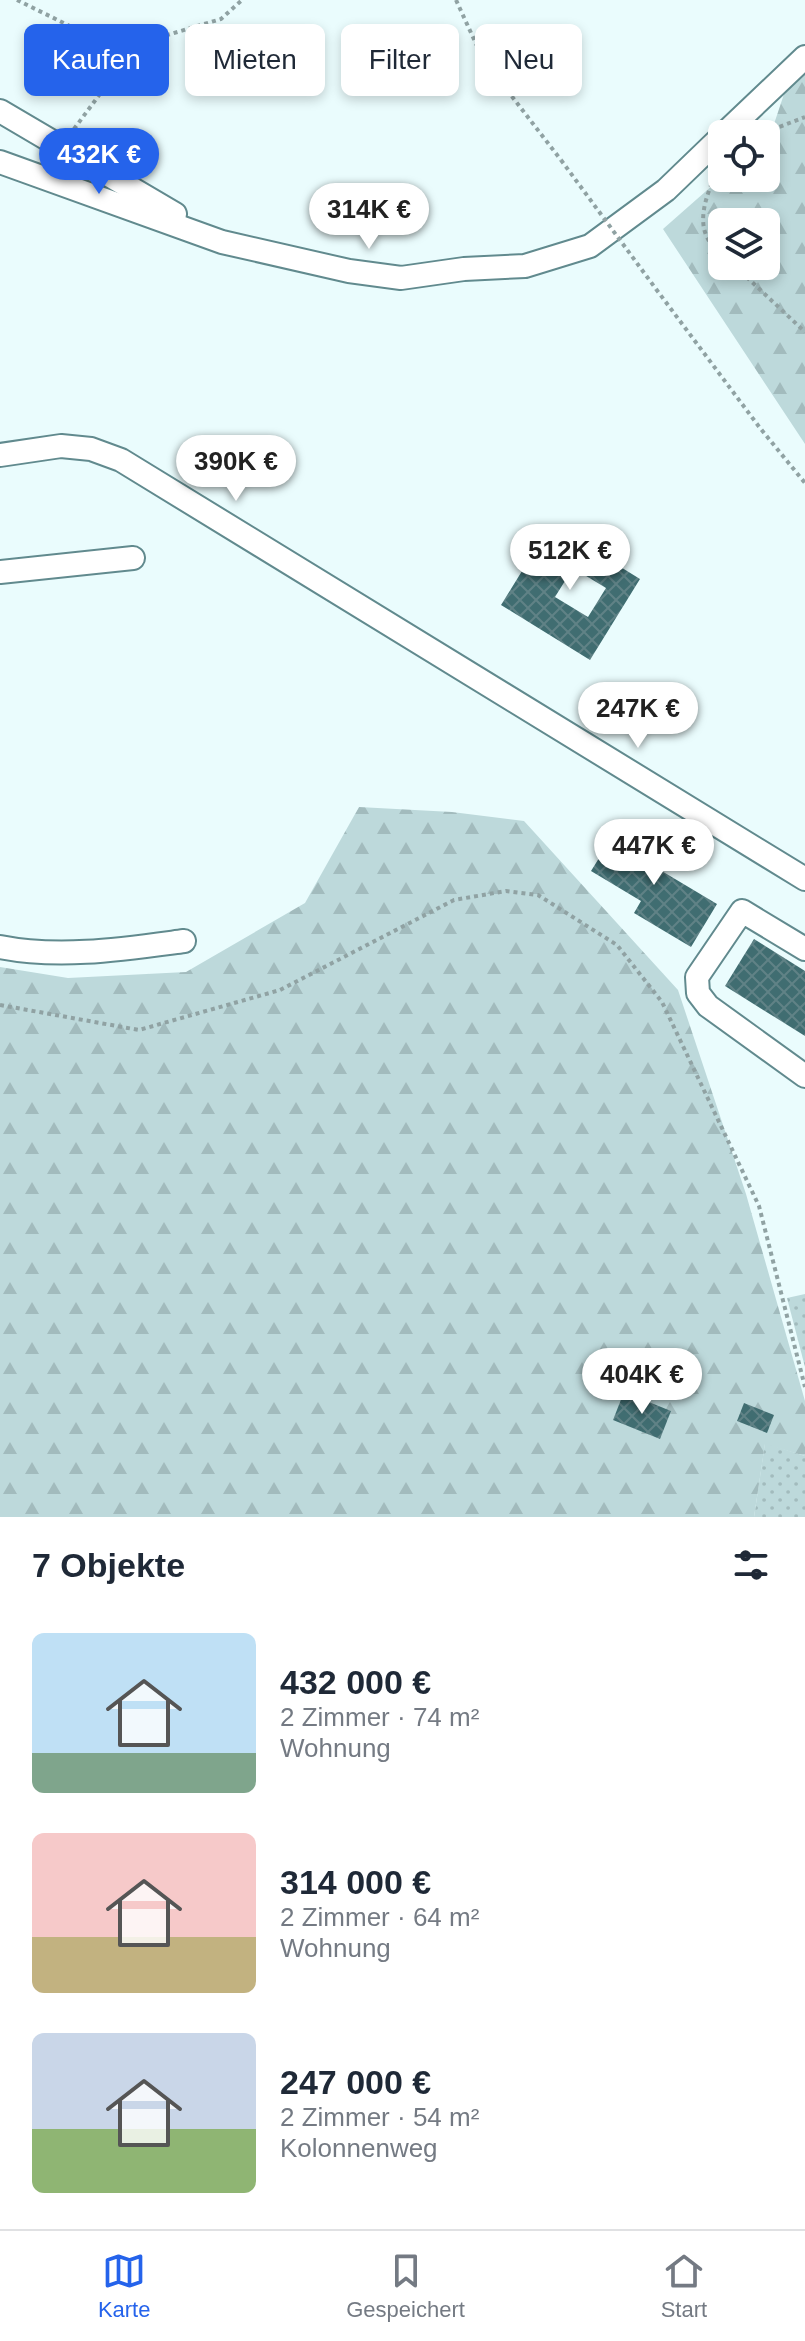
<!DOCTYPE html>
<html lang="de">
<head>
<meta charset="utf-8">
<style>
	body { margin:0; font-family:Arial,sans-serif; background:#f2f2f3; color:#1f2937; height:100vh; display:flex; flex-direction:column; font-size:30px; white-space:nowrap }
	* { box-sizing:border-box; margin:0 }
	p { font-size:26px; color:#747a83 }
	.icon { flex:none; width:44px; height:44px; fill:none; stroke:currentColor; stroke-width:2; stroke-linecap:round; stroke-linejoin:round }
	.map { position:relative; height:1517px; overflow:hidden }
	.sheet { display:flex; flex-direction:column; background:#fff; flex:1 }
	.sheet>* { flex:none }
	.hud { position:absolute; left:24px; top:24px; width:758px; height:72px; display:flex; gap:16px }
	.tools { position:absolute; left:708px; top:120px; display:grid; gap:16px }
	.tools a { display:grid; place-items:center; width:72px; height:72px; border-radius:12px; background:#fff; box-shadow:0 4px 12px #0003; font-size:40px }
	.price { position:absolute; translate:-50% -68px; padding:0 18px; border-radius:28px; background:#fff; color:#222; font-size:26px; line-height:52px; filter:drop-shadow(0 2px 4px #0008) }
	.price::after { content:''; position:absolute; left:50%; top:48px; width:24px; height:18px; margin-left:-12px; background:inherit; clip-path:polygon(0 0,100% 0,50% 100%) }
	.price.current { background:#2563eb; color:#fff }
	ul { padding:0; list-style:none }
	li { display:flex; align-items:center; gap:24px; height:200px; padding:0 32px }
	li span { display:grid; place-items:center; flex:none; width:224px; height:160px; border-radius:12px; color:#555 }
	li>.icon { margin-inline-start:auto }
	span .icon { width:96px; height:96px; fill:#fffc; stroke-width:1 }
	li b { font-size:34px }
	h2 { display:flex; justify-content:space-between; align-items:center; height:96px; padding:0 32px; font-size:34px }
	.pill { padding:0 28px; border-radius:12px; background:#fff; box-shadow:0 4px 12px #0003; font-size:28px; line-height:72px }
	.pill.current { background:#2563eb; color:#fff }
	.tabs { display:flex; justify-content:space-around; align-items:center; height:112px; border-top:2px solid #e0e1e3; background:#fff; font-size:22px; color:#747a83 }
	.tabs a { display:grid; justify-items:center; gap:4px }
	.tabs .current { color:#2563eb }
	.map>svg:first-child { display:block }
	.grass { fill:url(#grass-dots) }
	.forest { fill:url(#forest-firs); fill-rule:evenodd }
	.building { fill:url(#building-cross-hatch); fill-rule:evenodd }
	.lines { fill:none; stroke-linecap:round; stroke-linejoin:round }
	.minor-casing { stroke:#618a8e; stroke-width:26 }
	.path { stroke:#90a2a3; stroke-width:4; stroke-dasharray:4 4; stroke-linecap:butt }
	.minor { stroke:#fff; stroke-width:22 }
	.path-bridge { stroke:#90a2a3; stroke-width:4; stroke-dasharray:4 4; stroke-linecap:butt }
</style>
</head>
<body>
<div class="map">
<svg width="805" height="1517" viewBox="0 0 805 1517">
	<defs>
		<pattern id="grass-dots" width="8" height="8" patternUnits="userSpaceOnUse" patternTransform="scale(2)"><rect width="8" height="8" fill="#bdd9db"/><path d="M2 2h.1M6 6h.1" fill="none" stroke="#a2bbbd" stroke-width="1.8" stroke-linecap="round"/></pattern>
		<pattern id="forest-firs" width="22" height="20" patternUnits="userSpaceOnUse" patternTransform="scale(2)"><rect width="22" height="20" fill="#bdd9db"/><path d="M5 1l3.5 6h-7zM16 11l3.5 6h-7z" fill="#a2bbbd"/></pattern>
		<pattern id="building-cross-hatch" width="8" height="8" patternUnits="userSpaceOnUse" patternTransform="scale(2)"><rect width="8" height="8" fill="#406d71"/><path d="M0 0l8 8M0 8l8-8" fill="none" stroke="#608286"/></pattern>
	</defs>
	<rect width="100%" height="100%" fill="#eafcfd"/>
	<g class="grass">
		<path d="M805,1294V1367L787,1298Z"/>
		<path d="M765,1443L805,1456V1517H754Z"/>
	</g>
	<g class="forest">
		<path d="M805,74V444L663,229L722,177L766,178V138L771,133L784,94ZM722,222H766V266H722Z"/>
		<path d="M359,807L452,812L524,821L678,990L746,1194L805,1401V1456L765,1444L754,1517H0V967L68,978L186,972L305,903Z"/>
	</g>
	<g class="building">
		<path d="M551,524L640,579L590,660L501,605ZM573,568L606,588L588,617L555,597Z"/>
		<path d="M619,826L669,856L660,870L717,904L691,947L634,913L641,901L591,871Z"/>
		<path d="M754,939L805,971V1036L725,986Z"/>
		<path d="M624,1392L671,1411L660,1439L613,1420Z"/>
		<path d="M744,1403L774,1415L767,1433L737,1421Z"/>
	</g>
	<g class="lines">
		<g class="minor-casing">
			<g id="minor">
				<path d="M0,111L175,214"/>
				<path d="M724,134L805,57"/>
				<path d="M0,162L222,242L349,271L401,278L464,269L525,266L590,246L666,190L722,136"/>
				<path d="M0,455L61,446L91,449L121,460L805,879"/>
				<path d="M0,572L133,558"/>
				<path d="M0,947C60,959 124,949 184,941"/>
				<path d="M805,949L742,911L697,977L698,993L708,1006L805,1076"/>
			</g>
		</g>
		<g class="path">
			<path d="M17,0L82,32L137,44"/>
			<path d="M456,0L483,59L561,160"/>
			<path d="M74,129L137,44L221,19L242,0"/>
			<path d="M766,135L774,129L805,117"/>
			<path d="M715,176C707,194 697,220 708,239C710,244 718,249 722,253"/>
			<path d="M735,266L805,332"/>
			<path d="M656,289L760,428L805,483"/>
			<path d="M0,1005L139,1030L280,990L454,900L506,891L538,895L617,945L662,1002L759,1206L805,1387"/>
		</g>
		<use href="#minor" class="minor"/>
		<path class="path-bridge" d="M561,160L656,289"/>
	</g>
</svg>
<div class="tools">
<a><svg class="icon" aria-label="locate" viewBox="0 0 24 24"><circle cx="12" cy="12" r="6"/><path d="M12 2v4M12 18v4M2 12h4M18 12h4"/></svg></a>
<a><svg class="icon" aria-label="layers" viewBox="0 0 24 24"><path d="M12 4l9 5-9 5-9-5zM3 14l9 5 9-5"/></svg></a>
</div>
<b class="price current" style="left:99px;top:196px">432K €</b>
<b class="price" style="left:369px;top:251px">314K €</b>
<b class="price" style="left:236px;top:503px">390K €</b>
<b class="price" style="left:570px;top:592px">512K €</b>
<b class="price" style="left:638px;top:750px">247K €</b>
<b class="price" style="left:654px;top:887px">447K €</b>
<b class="price" style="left:642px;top:1416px">404K €</b>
<div class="hud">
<a class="pill current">Kaufen</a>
<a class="pill">Mieten</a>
<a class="pill">Filter</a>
<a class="pill">Neu</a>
</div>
</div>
<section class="sheet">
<h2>7 Objekte<svg class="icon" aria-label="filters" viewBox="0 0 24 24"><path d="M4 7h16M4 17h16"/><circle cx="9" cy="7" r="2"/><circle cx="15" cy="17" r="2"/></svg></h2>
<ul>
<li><span style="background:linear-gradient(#bfe0f5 75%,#7fa58c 0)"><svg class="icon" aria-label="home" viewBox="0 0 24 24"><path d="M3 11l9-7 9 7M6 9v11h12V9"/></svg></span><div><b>432 000 €</b><p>2 Zimmer · 74 m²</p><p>Wohnung</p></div></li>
<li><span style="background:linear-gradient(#f6c9c9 65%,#c2b280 0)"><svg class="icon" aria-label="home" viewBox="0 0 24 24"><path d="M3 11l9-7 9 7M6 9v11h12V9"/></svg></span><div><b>314 000 €</b><p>2 Zimmer · 64 m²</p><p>Wohnung</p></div></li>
<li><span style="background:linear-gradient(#c9d6e8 60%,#8fb573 0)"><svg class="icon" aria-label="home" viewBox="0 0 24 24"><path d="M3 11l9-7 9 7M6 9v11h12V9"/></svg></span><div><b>247 000 €</b><p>2 Zimmer · 54 m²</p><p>Kolonnenweg</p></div></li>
</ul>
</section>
<nav class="tabs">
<a class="current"><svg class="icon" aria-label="map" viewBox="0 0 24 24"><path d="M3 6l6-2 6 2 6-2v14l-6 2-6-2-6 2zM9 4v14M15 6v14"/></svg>Karte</a>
<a><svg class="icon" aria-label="saved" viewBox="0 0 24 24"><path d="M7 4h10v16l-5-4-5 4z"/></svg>Gespeichert</a>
<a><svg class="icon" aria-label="home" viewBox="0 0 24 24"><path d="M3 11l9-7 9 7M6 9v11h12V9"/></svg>Start</a>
</nav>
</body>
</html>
